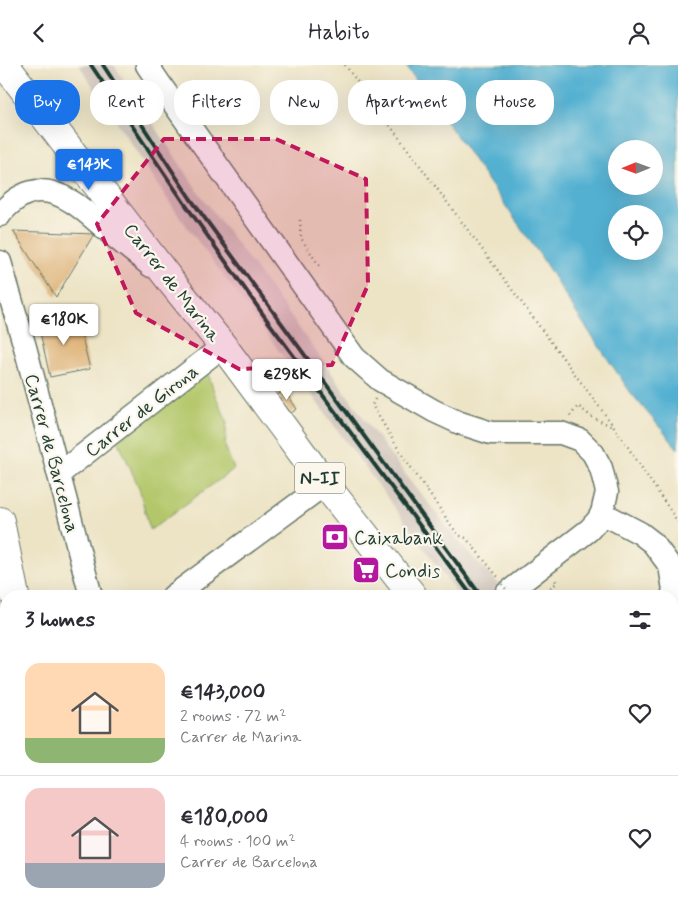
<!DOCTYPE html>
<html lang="en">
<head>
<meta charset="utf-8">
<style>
	body { margin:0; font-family:Mynerve,sans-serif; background:#f2f2f3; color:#2b2b33; height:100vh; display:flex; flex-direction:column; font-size:19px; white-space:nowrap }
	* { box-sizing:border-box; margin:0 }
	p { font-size:16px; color:#7c7c81 }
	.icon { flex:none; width:28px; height:28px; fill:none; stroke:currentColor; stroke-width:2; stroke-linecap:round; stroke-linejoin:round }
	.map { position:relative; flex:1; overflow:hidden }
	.drawer { position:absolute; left:0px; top:525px; width:679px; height:320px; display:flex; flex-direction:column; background:#fff; border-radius:20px 20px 0 0; box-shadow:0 5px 20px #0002 }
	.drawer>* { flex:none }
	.banner { position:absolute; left:15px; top:15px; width:649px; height:45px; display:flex; gap:10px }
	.needle { width:32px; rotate:269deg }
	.fabs { position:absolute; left:608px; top:75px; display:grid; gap:10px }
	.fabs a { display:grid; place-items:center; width:55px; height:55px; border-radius:50%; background:#fff; box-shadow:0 5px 20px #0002; font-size:25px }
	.price { position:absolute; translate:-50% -42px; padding:0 11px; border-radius:5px; background:#fff; color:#222; font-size:16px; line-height:32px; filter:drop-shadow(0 1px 2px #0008) }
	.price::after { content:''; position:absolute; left:50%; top:30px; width:15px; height:11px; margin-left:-8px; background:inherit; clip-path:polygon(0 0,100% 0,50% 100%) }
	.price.on { background:#1a73e8; color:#fff }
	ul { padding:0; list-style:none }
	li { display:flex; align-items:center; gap:15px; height:125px; padding:0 25px }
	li+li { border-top:1px solid #e1e1e2 }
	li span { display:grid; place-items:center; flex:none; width:140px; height:100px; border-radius:15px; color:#555 }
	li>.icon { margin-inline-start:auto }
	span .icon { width:60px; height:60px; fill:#fffc; stroke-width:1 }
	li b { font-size:21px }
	h2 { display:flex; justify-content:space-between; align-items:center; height:60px; padding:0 25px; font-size:21px }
	.pill { padding:0 18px; border-radius:20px; background:#fff; box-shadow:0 5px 20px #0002; font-size:18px; line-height:45px }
	.pill.on { background:#1a73e8; color:#fff }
	header { display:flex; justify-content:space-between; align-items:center; height:65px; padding:0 25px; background:#fff; font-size:22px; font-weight:600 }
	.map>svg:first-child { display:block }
	.industrial { fill:#cec2b9 }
	.green { fill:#b3c76b; stroke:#698250 }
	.water { fill:#52b0d1; stroke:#387682; fill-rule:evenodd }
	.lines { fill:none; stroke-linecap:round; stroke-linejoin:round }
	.stream { stroke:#52b0d1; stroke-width:4.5 }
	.building { fill:#deb379 }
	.minor-casing { stroke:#677767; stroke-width:25 }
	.major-casing { stroke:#677767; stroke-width:30 }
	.highway-casing { stroke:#677767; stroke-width:30 }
	.path { stroke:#677767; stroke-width:2.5; stroke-dasharray:1 4; stroke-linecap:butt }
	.minor { stroke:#fff; stroke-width:22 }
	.major { stroke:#fff; stroke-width:28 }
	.highway { stroke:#fff; stroke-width:28 }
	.rail { stroke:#1f3d34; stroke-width:4 }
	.path-bridge { stroke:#677767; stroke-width:2.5; stroke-dasharray:1 4; stroke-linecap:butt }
	.marked { fill:#c2185b; fill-opacity:0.2; stroke:#c2185b; stroke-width:4; stroke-dasharray:10 6; stroke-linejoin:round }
	.labels { text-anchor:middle; stroke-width:4.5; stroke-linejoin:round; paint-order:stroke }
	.shield { fill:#fbf7ec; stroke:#61756b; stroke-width:1 }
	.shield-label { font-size:18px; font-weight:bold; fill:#1f3d34 }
	.street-label { font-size:19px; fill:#1f3d34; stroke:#fbf7ec }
	.poi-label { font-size:19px; fill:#1f3d34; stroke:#fbf7ec; text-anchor:start }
</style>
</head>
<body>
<header><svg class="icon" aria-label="back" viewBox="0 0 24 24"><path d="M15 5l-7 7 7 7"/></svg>Habito<svg class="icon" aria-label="person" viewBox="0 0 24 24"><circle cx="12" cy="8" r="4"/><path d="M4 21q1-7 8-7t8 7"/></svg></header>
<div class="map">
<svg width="678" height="845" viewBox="0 0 678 845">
	<rect width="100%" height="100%" fill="#fbf7ec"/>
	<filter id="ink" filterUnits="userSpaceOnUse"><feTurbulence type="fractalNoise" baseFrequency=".02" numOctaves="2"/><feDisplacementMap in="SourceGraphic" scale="10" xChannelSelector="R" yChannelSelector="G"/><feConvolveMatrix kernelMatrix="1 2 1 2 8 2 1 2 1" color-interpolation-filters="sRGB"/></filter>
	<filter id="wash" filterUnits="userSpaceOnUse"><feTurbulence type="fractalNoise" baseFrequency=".0096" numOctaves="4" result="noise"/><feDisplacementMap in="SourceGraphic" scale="20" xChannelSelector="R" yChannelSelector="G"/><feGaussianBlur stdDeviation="1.12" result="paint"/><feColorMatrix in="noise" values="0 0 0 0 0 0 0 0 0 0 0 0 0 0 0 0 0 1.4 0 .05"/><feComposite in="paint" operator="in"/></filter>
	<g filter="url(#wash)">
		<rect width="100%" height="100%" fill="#ede4c6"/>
		<g class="industrial">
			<path d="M79,0H114L198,126L284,242L394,395L464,483L494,514L507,531H459L370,409L174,144Z"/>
			<path d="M673,753L678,761V820L673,812Z"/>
		</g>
		<path class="green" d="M207,306L216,332L227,356L225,381L234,404L150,465L139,423L118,375Z"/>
		<path class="water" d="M405,0H678V384L631,328L577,249L540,190L458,73ZM616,84H654V121H616ZM616,149H654V186H616Z"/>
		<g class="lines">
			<path class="stream" d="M672,649L678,645"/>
		</g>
		<g id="blocks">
			<g class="building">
				<path d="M13,166L94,169L56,232Z"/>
				<path d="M76,249L90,304L50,312L38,258Z"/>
				<path d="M284,325L297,344L291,348L277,330Z"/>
				<path d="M351,839H409L402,845H357Z"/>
			</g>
		</g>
	</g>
	<g filter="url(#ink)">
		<use href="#blocks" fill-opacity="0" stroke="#677767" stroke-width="1"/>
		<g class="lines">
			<g class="minor-casing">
				<g id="minor">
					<path d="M147,0L164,25L354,292L380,315L434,346L460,358L491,368H561L580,375L593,388L601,403L607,427L602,448L598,455L589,465L506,529"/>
					<path d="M0,150L1,148C11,137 24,126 40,126C69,126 94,155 115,172C127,182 139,191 151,201"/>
					<path d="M0,197L25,282L91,531"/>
					<path d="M59,409L223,281"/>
					<path d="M602,448L640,468L653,478L670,501L674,525L672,531"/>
					<path d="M173,531L325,419"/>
					<path d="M0,825L6,835"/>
					<path d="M223,839L226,845"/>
					<path d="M345,839L351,845"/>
					<path d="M471,839L476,845"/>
					<path d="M414,845L421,839"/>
				</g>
			</g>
			<g class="major-casing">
				<g id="major">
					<path d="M5,0L173,219L223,281L325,419L413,531"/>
					<path d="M648,839L652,845"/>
				</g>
			</g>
			<g class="highway-casing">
				<g id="highway">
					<path d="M0,456L15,531"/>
					<path d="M0,583L6,606"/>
					<path d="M0,701L6,716"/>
					<path d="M0,737L6,748"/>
					<path d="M59,839L62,845"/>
					<path d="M99,839L102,845"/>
				</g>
			</g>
			<g class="path">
				<path d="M345,0L615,363L678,457"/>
				<path d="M300,155L301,173L320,202"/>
				<path d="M375,334L372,340L399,385L458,470L466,473L498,512"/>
				<path d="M570,351L578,341L592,352L613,362"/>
				<path d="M538,531L557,518L555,515"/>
				<path d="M672,602L678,597"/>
				<path d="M672,681L678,677"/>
				<path d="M672,698L678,705"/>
			</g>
			<use href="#minor" class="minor"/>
			<use href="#major" class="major"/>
			<use href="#highway" class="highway"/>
			<g class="rail">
				<path d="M91,0L185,139L267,255L472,531"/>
				<path d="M103,0L190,133L481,531"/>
				<path d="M672,792L678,800"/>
				<path d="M672,805L678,812"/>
			</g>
			<path class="path-bridge" d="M502,519L511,531"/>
		</g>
	</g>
	<path class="marked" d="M164,74H276L366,114L368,220L332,300L239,304L136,248L97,159Z"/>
	<defs>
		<g id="bank-square" transform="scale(1.4375)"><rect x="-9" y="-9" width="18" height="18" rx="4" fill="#b5179e" stroke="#fbf7ec"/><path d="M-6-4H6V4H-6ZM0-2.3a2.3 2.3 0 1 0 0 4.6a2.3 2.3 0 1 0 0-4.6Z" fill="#fff"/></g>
		<g id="supermarket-square" transform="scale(1.4375)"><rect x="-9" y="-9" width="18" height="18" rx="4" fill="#b5179e" stroke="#fbf7ec"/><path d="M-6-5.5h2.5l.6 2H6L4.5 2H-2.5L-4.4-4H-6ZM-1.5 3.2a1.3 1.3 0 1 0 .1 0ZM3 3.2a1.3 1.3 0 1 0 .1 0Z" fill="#fff"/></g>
	</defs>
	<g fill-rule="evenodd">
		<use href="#bank-square" x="335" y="472"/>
		<use href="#supermarket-square" x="366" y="505"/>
	</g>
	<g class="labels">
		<rect class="shield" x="295" y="397.5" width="50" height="31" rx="4"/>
		<g class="shield-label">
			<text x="320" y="419">N-II</text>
		</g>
		<g class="street-label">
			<text transform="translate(173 217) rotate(52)" y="7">Carrer de Marina</text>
			<text transform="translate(141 345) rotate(-38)" y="7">Carrer de Girona</text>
			<text transform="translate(53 388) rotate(75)" y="7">Carrer de Barcelona</text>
		</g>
		<g class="poi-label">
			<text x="354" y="479">Caixabank</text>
			<text x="385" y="512">Condis</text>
		</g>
	</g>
</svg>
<div class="fabs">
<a><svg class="needle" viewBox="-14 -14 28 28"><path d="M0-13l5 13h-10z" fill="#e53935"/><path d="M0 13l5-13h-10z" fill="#7c7c81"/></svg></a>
<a><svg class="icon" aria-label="locate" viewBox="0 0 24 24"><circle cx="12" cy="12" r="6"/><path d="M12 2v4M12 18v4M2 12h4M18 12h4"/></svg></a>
</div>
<b class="price on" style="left:89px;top:126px">€143K</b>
<b class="price" style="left:64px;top:281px">€180K</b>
<b class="price" style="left:287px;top:336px">€298K</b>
<div class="banner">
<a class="pill on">Buy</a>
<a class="pill">Rent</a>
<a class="pill">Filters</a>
<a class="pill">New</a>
<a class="pill">Apartment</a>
<a class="pill">House</a>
</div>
<section class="drawer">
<h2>3 homes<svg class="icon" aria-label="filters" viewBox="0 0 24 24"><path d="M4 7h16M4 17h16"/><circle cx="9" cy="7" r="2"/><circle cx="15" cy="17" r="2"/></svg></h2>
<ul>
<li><span style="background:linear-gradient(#ffd9b3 75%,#8fb573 0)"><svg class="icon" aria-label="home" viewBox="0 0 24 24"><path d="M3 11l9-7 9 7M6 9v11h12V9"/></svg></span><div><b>€143,000</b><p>2 rooms · 72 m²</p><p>Carrer de Marina</p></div><svg class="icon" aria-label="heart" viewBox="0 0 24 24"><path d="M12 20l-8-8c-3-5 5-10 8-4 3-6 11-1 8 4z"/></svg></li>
<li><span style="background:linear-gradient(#f6c9c9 75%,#9aa5b1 0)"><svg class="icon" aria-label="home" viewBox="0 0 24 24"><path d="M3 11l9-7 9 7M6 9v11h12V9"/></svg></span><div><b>€180,000</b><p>4 rooms · 100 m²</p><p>Carrer de Barcelona</p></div><svg class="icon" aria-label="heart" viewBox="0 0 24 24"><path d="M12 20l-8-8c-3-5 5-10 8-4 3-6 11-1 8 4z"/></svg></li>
</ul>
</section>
</div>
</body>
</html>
